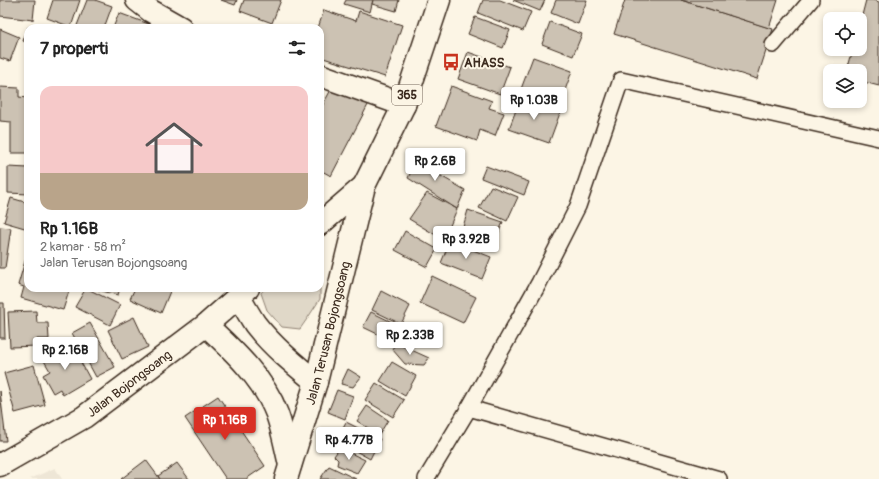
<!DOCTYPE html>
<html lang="id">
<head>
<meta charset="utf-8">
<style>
	body { margin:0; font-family:Pangolin,sans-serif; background:#f6f6f6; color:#222; height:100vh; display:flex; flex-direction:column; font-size:15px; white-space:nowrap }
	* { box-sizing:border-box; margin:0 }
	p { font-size:13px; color:#767676 }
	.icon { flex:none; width:22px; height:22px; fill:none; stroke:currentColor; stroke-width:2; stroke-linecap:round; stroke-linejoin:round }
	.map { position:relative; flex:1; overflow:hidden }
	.drawer { position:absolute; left:24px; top:24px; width:300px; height:268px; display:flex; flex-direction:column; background:#fff; border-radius:12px; box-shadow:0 2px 6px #0003 }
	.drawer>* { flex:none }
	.buttons { position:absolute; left:823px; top:12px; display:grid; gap:8px }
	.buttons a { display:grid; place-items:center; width:44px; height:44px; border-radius:8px; background:#fff; box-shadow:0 2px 6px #0003; font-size:20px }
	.price { position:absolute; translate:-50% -34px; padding:0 9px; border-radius:4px; background:#fff; color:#222; font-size:13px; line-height:26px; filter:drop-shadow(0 1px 2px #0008) }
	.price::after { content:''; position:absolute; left:50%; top:24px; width:12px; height:9px; margin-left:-6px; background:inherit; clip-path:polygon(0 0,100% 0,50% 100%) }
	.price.on { background:#d93025; color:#fff }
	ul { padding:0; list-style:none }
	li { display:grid; align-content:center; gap:8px; height:212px; padding:0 16px }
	li span { display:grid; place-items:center; height:124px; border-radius:12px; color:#555 }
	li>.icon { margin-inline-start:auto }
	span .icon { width:72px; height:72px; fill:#fffc; stroke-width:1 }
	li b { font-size:17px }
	h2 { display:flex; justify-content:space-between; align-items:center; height:48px; padding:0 16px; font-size:17px }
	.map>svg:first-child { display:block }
	.built { fill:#eee6d6 }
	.green { fill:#e0d8c8; stroke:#8e8173 }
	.building { fill:#ccc2b3; stroke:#3b2a1e }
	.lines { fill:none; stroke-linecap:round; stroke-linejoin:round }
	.lane-casing { stroke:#3b2a1e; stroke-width:18 }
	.street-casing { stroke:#3b2a1e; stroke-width:25 }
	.secondary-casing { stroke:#3b2a1e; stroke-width:25 }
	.primary-casing { stroke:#3b2a1e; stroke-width:25 }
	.lane { stroke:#fcf5e5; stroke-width:15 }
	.street { stroke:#fcf5e5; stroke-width:22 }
	.secondary { stroke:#fcf5e5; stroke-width:22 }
	.primary { stroke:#fcf5e5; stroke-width:22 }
	.labels { text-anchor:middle; stroke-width:4; stroke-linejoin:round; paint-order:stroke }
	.shield { fill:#fcf5e5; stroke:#75675a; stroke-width:1 }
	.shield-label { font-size:12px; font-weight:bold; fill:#3b2a1e }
	.poi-label { font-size:13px; font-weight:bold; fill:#3b2a1e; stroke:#fcf5e5; text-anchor:start }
	.street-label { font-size:13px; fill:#3b2a1e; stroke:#fcf5e5 }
</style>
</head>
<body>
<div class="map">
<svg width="879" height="479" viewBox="0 0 879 479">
	<rect width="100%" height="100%" fill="#fcf5e5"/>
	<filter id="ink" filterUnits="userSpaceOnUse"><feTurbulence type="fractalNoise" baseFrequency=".025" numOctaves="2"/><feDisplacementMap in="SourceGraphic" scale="8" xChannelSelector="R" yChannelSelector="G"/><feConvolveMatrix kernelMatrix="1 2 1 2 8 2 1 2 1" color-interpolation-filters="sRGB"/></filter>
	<g filter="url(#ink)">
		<path class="built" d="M55,468L62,479H30Z"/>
		<path class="green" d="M265,288H320V299L309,316L300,329L282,327L267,310L261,293Z"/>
		<g class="building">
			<path d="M0,0H35L33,20L0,16Z"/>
			<path d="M53,0H80L71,27L47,18Z"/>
			<path d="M87,0H95L112,6L104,28H76Z"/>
			<path d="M221,0H237L235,5Z"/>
			<path d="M244,0H281L272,23L240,11Z"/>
			<path d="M346,0H373L370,12L344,4Z"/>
			<path d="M373,0H399L396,11L372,4Z"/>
			<path d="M483,0H500L531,12L523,31L478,13Z"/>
			<path d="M513,0H545L540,11Z"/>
			<path d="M556,0H587L578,24L551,13Z"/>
			<path d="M625,0H681L773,29L757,79L614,34Z"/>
			<path d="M681,0H778L769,28Z"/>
			<path d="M866,0H873L879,2V86L860,81V71H847L853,49H860V23Z"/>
			<path d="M324,10L356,21L359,11L402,25L385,77L320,57V28H318Z"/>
			<path d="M119,13L154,26V28H113Z"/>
			<path d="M475,17L510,30L503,48L468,34Z"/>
			<path d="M550,22L582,34L573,56L542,44Z"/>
			<path d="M28,27L30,28H28V43L23,41Z"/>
			<path d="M0,29L19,37L10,61L0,58Z"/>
			<path d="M468,52L510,67L500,94L458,79Z"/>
			<path d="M533,57L572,71L560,104L521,89Z"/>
			<path d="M334,84L369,103L331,176L320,170V110Z"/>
			<path d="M451,86L492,101L489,108L504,113L495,136L480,130L477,141L436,126Z"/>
			<path d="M0,87L19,88V97L28,98V153H11V122L0,121Z"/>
			<path d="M520,99L560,113L549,143L509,129Z"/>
			<path d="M419,154L436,161L434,172L465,190L457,209L408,178Z"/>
			<path d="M486,166L529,182L524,195L481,178Z"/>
			<path d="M8,167L28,168V194L8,193Z"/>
			<path d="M491,186L518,197L507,221L479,208Z"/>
			<path d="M427,193L457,209L444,240L409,219Z"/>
			<path d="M11,198L28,203V229L4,222Z"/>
			<path d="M468,210L503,222L492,249L460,237Z"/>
			<path d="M0,227L11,228L5,268H0Z"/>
			<path d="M405,231L437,249L427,267L395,250Z"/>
			<path d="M450,241L491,257L482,279L441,263Z"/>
			<path d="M28,251V288H70L63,310L21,298L24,287L18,285Z"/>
			<path d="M432,276L476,297L463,323L420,303Z"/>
			<path d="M86,288L120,305L110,325L75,307Z"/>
			<path d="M99,288H120L118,295L98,290Z"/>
			<path d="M135,288H170L171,289L161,313L130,299Z"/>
			<path d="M381,291L410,306L401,324L372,310Z"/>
			<path d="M0,303H4L5,338H0Z"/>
			<path d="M36,311L37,323H48L49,339H37V346L10,347L8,312Z"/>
			<path d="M371,312L398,325L390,340L363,327Z"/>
			<path d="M134,317L148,347L122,359L108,330Z"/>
			<path d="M90,323L115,367L96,377L72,333Z"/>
			<path d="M396,343L429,358L424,365L405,364L392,349Z"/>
			<path d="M71,344L90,379L63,395L60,389L53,393L43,375L50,371L43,359Z"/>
			<path d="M392,362L416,376L405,396L380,381Z"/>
			<path d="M34,365L45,405L15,413L4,373Z"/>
			<path d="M348,369L361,377L353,387L341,384Z"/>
			<path d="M376,383L404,400L393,417L365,400Z"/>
			<path d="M337,390L353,396L345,419L328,412Z"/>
			<path d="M0,391L6,441H0Z"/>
			<path d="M218,396L265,466L246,479H226L185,418Z"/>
			<path d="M367,406L388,420L379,435L357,421Z"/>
			<path d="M346,422L380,439L370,459L336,440Z"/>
			<path d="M340,448L365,460L357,473L337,465L338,460L334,456Z"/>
			<path d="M146,460L160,479H121Z"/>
			<path d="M177,463L189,479H160L158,476Z"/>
			<path d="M329,466L356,479H320Z"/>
		</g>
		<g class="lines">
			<g class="lane-casing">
				<g id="lane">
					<path d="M773,45L811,0"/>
					<path d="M469,408L719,479"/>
					<path d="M426,479L469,408L539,283L578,206L621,80L879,138"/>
				</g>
			</g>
			<g class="street-casing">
				<g id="street">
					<path d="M137,0L151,11L181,28"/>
					<path d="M320,75L404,105"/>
				</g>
			</g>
			<g class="secondary-casing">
				<g id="secondary">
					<path d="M320,224L364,186"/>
					<path d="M239,297C244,306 249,315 255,324C272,346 294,364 316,382"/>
					<path d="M206,325C233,350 264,379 277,414C283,431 286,448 290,465"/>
					<path id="s1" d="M0,465L84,417L206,325L248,288"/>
				</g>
			</g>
			<g class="primary-casing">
				<g id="primary">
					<path id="s2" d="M286,479L316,382L364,186L404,105L439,0"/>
				</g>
			</g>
			<use href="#lane" class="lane"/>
			<use href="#street" class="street"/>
			<use href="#secondary" class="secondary"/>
			<use href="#primary" class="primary"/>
		</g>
	</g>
	<defs>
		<g id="bus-bare" transform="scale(1.38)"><path d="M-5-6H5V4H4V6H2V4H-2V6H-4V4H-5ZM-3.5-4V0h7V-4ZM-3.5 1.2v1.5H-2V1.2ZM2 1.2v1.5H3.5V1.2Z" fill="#c8321e" stroke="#fcf5e5" stroke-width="2.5" paint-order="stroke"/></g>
	</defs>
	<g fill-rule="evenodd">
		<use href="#bus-bare" x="451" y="62"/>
	</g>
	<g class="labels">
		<rect class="shield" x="392" y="85" width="30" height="20" rx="3"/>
		<g class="shield-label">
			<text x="407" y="99">365</text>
		</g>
		<g class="poi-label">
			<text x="464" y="67">AHASS</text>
		</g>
		<g class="street-label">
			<text dy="5" stroke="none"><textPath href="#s2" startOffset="152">Jalan Terusan Bojongsoang</textPath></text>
			<text dy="5" stroke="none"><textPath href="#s1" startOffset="153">Jalan Bojongsoang</textPath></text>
		</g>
	</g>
</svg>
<div class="buttons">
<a><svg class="icon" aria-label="locate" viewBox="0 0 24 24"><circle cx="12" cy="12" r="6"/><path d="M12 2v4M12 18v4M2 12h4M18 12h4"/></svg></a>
<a><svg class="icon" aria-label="layers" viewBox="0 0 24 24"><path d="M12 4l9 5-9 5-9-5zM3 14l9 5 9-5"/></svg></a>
</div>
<b class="price" style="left:534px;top:121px">Rp 1.03B</b>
<b class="price" style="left:435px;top:182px">Rp 2.6B</b>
<b class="price" style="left:466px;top:260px">Rp 3.92B</b>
<b class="price" style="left:410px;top:356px">Rp 2.33B</b>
<b class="price" style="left:65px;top:371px">Rp 2.16B</b>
<b class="price on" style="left:225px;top:441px">Rp 1.16B</b>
<b class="price" style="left:349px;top:461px">Rp 4.77B</b>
<section class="drawer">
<h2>7 properti<svg class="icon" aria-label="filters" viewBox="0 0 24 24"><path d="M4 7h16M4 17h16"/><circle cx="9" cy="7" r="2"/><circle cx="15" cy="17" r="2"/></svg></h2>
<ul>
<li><span style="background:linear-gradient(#f6c9c9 70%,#b9a48a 0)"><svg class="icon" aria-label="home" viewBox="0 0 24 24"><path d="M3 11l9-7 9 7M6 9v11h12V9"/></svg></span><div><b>Rp 1.16B</b><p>2 kamar · 58 m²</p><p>Jalan Terusan Bojongsoang</p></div></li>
</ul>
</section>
</div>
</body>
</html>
